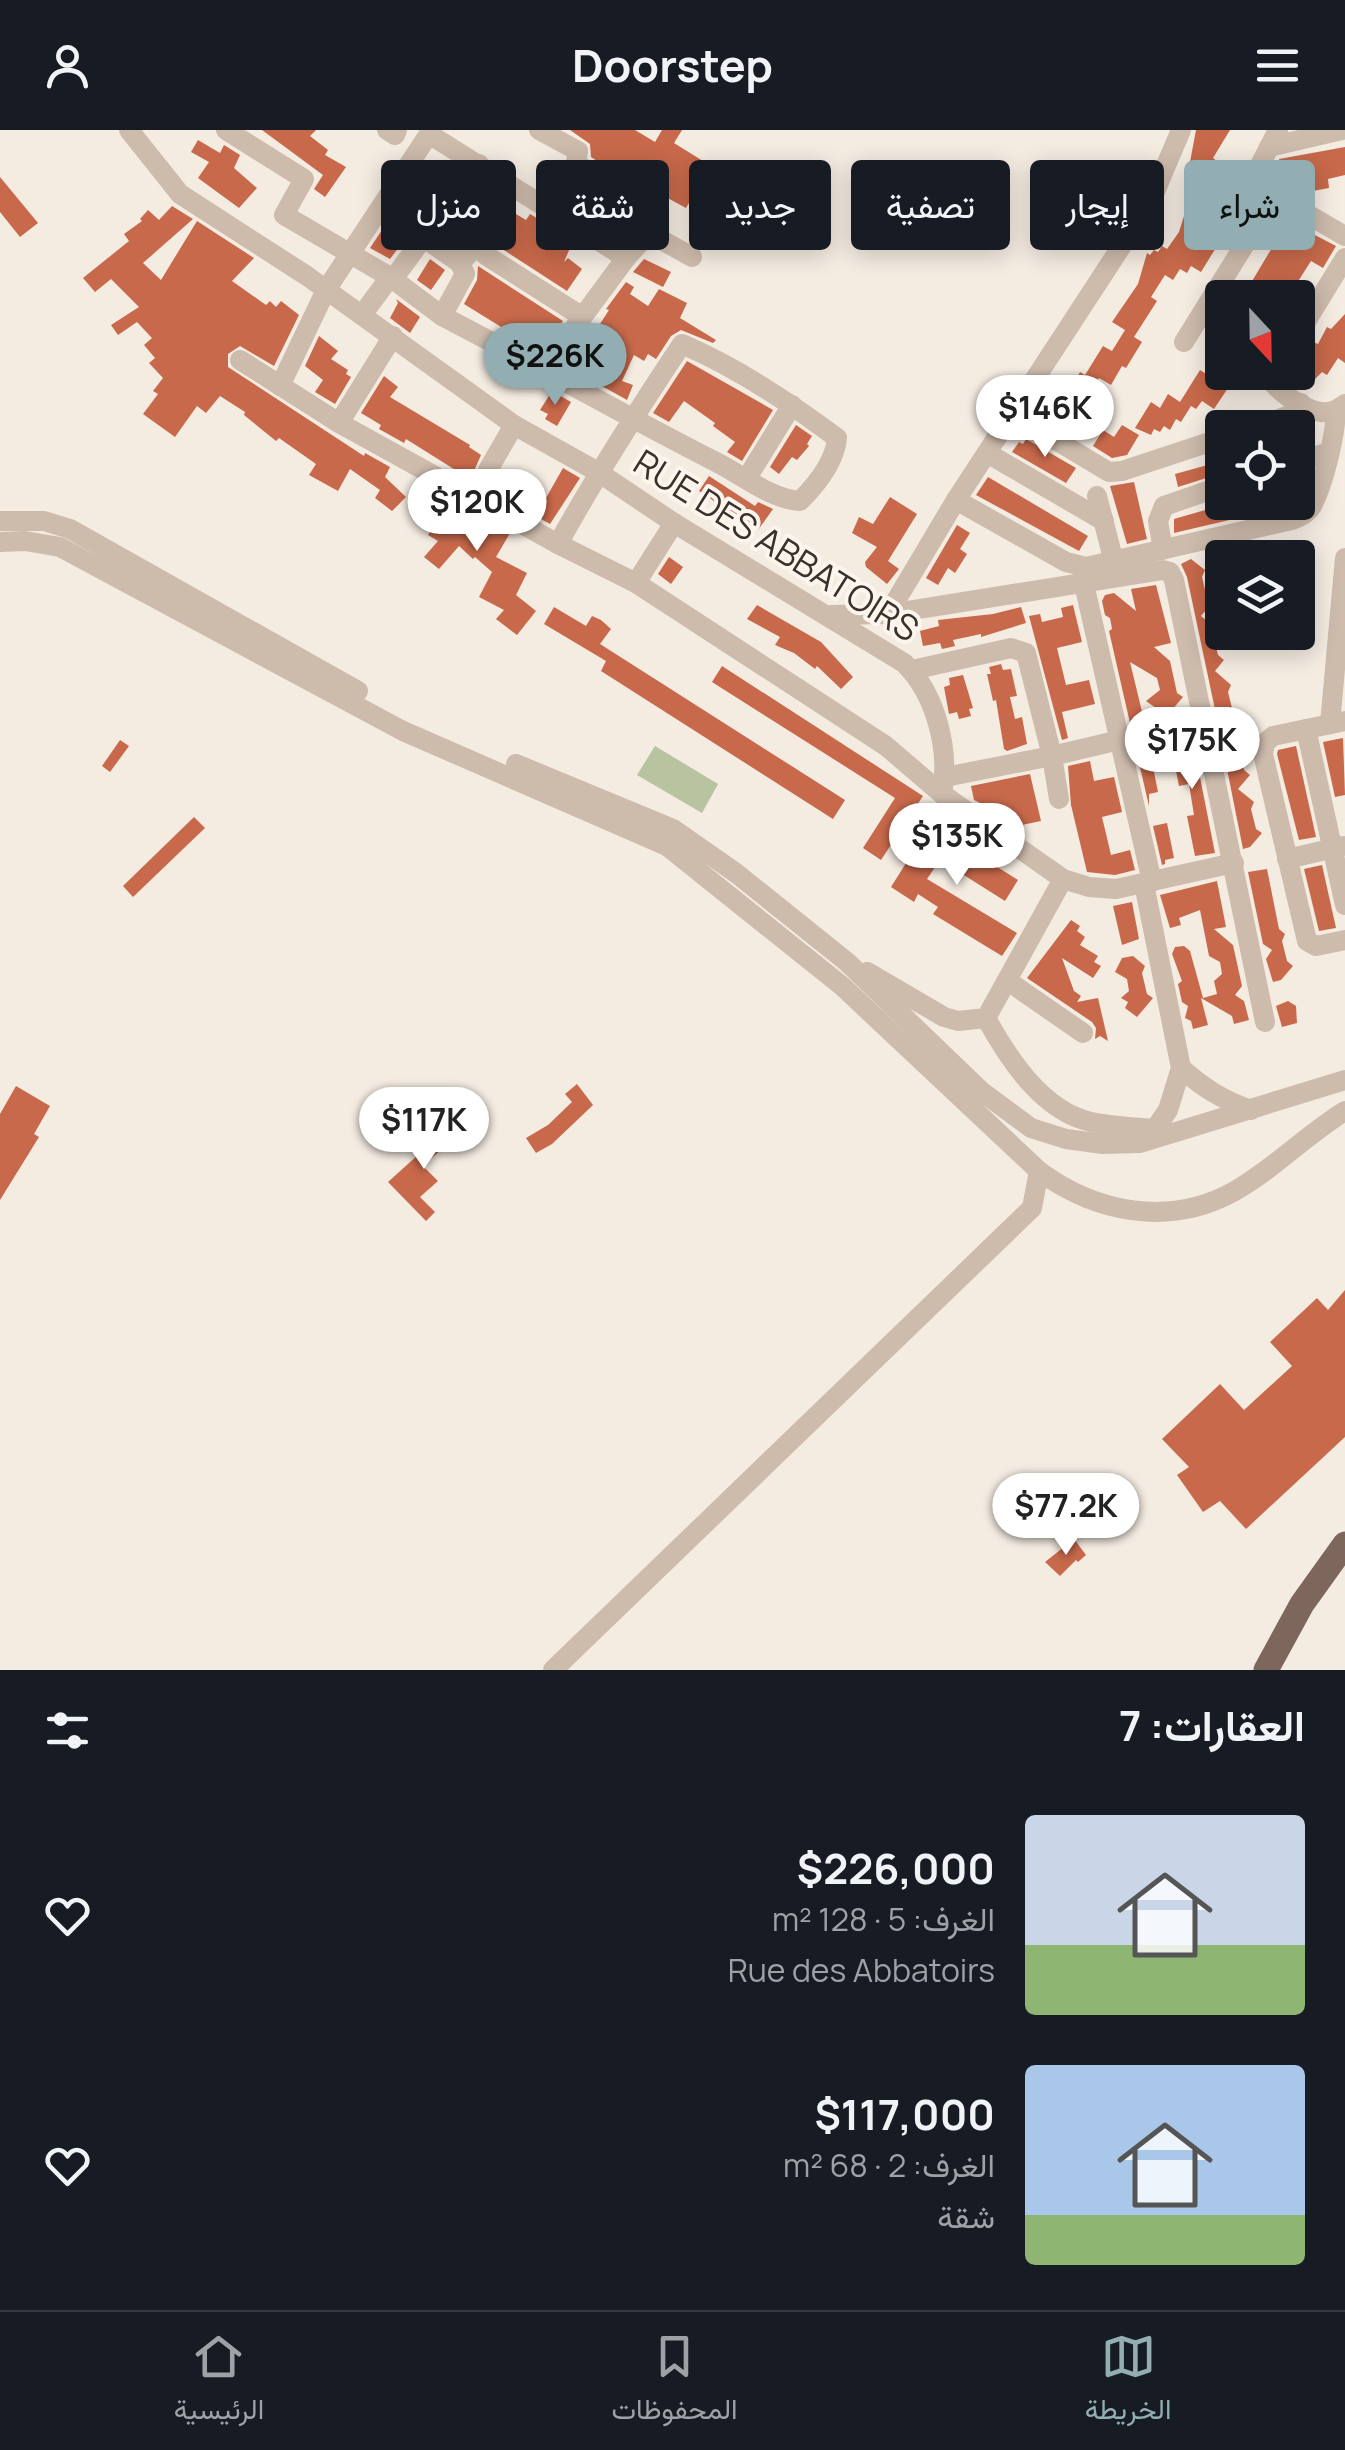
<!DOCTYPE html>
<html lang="ar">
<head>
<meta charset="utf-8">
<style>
	body { margin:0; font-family:Manrope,Vazirmatn,sans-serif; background:#242831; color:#f1f3f6; direction:rtl; height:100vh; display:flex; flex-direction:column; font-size:38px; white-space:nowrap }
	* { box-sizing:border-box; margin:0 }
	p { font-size:32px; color:#9ea1a6 }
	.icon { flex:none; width:55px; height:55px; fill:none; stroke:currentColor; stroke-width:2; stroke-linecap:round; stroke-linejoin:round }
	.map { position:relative; height:1540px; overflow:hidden; direction:ltr }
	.details { display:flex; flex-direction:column; background:#171b24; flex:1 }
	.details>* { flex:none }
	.banner { position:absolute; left:30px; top:30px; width:1285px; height:90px; direction:rtl; display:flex; gap:20px }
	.needle { width:65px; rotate:158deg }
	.buttons { position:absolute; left:1205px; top:150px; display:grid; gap:20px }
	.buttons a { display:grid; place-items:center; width:110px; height:110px; border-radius:10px; background:#171b24; box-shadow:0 5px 25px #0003; font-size:50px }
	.price { position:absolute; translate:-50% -85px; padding:0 22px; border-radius:35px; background:#fff; color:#222; font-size:32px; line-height:65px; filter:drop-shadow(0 2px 5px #0008) }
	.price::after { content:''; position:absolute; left:50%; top:60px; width:30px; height:22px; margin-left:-15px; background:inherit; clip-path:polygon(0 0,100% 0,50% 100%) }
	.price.current { background:#92aeb2; color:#111 }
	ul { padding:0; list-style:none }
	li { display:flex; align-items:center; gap:30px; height:250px; padding:0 40px }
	li span { display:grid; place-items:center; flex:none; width:280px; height:200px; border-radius:10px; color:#555 }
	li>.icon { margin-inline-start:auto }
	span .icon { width:120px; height:120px; fill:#fffc; stroke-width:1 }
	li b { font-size:42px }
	h2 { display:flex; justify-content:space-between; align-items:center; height:120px; padding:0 40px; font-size:42px }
	.pill { padding:0 35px; border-radius:10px; background:#171b24; box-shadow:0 5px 25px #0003; font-size:35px; line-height:90px }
	.pill.current { background:#92aeb2; color:#111 }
	header { display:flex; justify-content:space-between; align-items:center; height:130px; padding:0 40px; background:#171b24; font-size:45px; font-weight:700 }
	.menu { display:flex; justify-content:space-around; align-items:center; height:140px; border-top:2px solid #363941; background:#171b24; font-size:28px; color:#9ea1a6 }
	.menu a { display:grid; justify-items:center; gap:5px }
	.menu .current { color:#92aeb2 }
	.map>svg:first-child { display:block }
	.green { fill:#b8c4a0 }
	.building { fill:#c8694b }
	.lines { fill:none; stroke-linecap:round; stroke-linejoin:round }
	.minor { stroke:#cdbbac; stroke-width:20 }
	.major { stroke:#7d675c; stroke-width:25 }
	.labels { text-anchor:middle; stroke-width:8; stroke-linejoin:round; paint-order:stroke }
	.street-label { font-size:35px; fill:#3b302b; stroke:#fbf5ee }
</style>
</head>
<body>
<header><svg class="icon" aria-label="menu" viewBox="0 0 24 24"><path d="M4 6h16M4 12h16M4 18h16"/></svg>Doorstep<svg class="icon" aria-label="person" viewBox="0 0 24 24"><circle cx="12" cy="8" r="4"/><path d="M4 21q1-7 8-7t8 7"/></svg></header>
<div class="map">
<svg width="1345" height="1540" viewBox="0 0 1345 1540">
	<rect width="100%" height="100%" fill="#f4ebe1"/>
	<path class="green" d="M655,616L718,654L702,683L637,645Z"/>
	<g class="building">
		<path d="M262,0H316L310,6L328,20L325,25L346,37L325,67L314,59L323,45Z"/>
		<path d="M570,0H635L655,12L662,0H682L674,13L711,36L686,78L662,65L660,68L653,63L650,67L591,27L590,14Z"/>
		<path d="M1196,0H1230L1213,28L1218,32L1205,51L1219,60L1205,82L1215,88L1203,107L1217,116L1201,142L1191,136L1187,143L1180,139L1173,150L1165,145L1151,167L1157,171L1134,207L1142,212L1126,238L1122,236L1111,255L1099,248L1081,276L1058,262L1072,247L1076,249L1080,242L1085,245L1103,216L1112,221L1125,200L1112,192L1138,154L1147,123L1150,125L1154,120L1158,122L1162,116L1167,119L1179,102L1194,54L1187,48Z"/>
		<path d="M198,10L220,23L224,15L240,25L234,38L257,58L239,78L198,48L209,32L191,22Z"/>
		<path d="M1345,17V45L1328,49L1329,58L1297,64L1296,59L1275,63L1273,42L1281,41L1279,29Z"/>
		<path d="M0,47L38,93L20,107L0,82Z"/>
		<path d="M410,58L433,72L390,129L370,118Z"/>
		<path d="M476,60L526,90L530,84L545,93L542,100L570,118L564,132L568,128L582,139L567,161L496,115L502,108L461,80Z"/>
		<path d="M172,76L193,89L143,133L161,150L197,91L254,128L232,151L266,175L270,171L276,177L281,171L299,185L274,236L240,216L228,224V237L364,326L365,323L390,337L385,347L406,367L392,381L375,368L380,360L350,339L338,361L309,345L316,334L279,308L276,311L244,285L245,282L220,266L206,283L197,276L175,307L143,284L158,264L153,261L163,248L149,233L155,228L144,215L152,208L137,192L118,205L111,195L139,177L111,149L95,162L83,148L129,111L124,104L142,91L140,89L148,80L159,90Z"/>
		<path d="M1302,102L1311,107L1313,104L1336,116L1323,138L1311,131L1297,153L1293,150L1283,164L1275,159L1270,168H1242L1273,116H1293Z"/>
		<path d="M430,129L445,140L431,160L417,150Z"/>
		<path d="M644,129L671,142L663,157L633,142Z"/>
		<path d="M478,136L563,191L540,221L464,174L477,150Z"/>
		<path d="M626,152L634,157L630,164L648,176L659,159L687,173L680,188L716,210L713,213L681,200L671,206L656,229L648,224L644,231L634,225L622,251L633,255L627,270L593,251L596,246L580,234L574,241L564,235L585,207L589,211L609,180L606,179Z"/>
		<path d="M396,169L420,187L410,203L390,188L398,173Z"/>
		<path d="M1345,184V233L1338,228L1327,245L1322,242L1309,255L1295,243L1298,242V229L1303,226L1313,212L1318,214L1327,197L1331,199Z"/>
		<path d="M319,206L338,221L331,229L348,240L346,244L351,247L335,274L315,262L323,250L305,236Z"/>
		<path d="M687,231L773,280L742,331L727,322L735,312L713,296L715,293L684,271L669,292L653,283Z"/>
		<path d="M1200,240L1228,258L1214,279L1202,271L1196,279L1191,276L1181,292L1176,289L1170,300L1164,296L1160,302L1154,299L1151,305L1135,298L1151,272L1160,278L1168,264L1180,272Z"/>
		<path d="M384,246L398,257L390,267L470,315L469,317L481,325L474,341L482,352H494L504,340L546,368L563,338L580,348L550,394L473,351L406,309L404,313L379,299L381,295L361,283Z"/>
		<path d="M552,261L571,272L557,296L545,289L548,284L540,280Z"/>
		<path d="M796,295L812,306L807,314L809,316L797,330L792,327L779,344L770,337Z"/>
		<path d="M1122,295L1139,305L1127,325L1112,328L1093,316L1103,300L1114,307Z"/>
		<path d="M1026,309L1076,338L1066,353L1012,322L1019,312L1023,314Z"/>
		<path d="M1222,331V343L1178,357L1175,344Z"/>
		<path d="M709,346L755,376L758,372L773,379L758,400L699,361Z"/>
		<path d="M988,347L1088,406L1079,421L976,365Z"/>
		<path d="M1134,352L1147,409L1127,414L1110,356Z"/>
		<path d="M428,358L510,403L496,427L527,443L516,465L536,481L517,505L496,489L504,480L479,467L492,442L475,427L473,429L459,416L439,439L424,427L438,411L428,405L436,393L414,377Z"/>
		<path d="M890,367L917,384L888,431L899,439L887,454L866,437L865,432L877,417L852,403L859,387L873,394Z"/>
		<path d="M1233,372L1293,375L1174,403V389Z"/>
		<path d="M957,395L970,403L960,419L967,424L955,443L948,438L938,455L926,448Z"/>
		<path d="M669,427L683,437L671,454L658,444Z"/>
		<path d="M1191,429L1205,440L1202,447L1207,468L1213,472L1201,486L1216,498L1213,505L1218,525L1224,530L1215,541L1231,555L1228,562L1233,582L1239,586L1224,604L1220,603L1187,447L1181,434Z"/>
		<path d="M1156,455L1171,513L1154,517L1170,531L1177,563L1183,567L1171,581L1163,583L1146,571L1160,560L1157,548L1130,532L1144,590L1130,593L1109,501L1112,499L1110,488L1105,485L1102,471L1105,465L1114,463L1136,481L1131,459Z"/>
		<path d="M757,475L821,512L853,547L841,559L817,536L815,539L794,523L775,515L780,507L747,489Z"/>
		<path d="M1073,475L1082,512L1057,518L1066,555L1089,550L1095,574L1062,582L1068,608L1062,610L1029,486L1040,484L1042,492L1063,487L1061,478Z"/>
		<path d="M554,477L586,496L592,486L601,490L611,499L600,514L845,670L833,689L601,541L606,531L544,494Z"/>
		<path d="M1021,477L1026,493L981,507V504L953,510L955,516L951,517L942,519L940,513L923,516L920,501L939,496L938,490L993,484Z"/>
		<path d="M1001,534L1003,540L1011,539L1017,566L1010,567L1015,589L1022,587L1027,614L1007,621L1004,619L996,570L993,571L987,544H991L989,537Z"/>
		<path d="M722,536L923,666L881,730L863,718L895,668L712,552Z"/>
		<path d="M963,545L973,578L969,579L971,586L959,589L957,582L949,584L944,557L950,555L949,548Z"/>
		<path d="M1232,605L1242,613L1239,620L1244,640L1250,645L1238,659L1254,672L1251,679L1256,699L1262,703L1250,717L1243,719L1221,609Z"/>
		<path d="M1192,607L1215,723L1195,726L1187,686L1194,685L1189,654L1179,656L1172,621L1157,625L1155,616Z"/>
		<path d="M1343,608L1345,665L1335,667L1323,612Z"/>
		<path d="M120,610L129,616L110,642L102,636Z"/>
		<path d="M1296,616L1316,707L1299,710L1277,624L1278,620Z"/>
		<path d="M1149,617L1158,662L1149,664V676L1136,620Z"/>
		<path d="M1090,631L1094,651L1114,647L1122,682L1102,687L1111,725L1130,720L1135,740L1115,745L1087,742L1071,675L1068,636Z"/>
		<path d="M1030,644L1041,691L1013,697L992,679L974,670L971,656Z"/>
		<path d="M194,687L205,698L133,767L123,756Z"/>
		<path d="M1167,693L1174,728L1165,730V734L1162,735L1153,696Z"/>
		<path d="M930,695L1018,750L1005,771L940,730L927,749L1017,803L1002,826L933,784L938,777L918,764L914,772L891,757Z"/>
		<path d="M1322,735L1336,798L1319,801L1304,739Z"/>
		<path d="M1267,739L1279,799L1285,804L1282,811L1287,831L1293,836L1281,850L1273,852L1266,829L1272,820L1263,814L1248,742Z"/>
		<path d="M1217,751L1226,797L1214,799L1233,815L1242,856L1235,865L1244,871L1249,890L1234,894L1232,886L1201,868L1208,895L1193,899L1191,891L1185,888L1188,876L1182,872L1178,854L1182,851L1172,824L1175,817L1184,816L1190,821L1203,868L1217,864L1214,851L1222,844L1220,832L1209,826L1200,780L1179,788L1181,795L1170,798L1160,765Z"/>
		<path d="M1132,772L1139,809L1122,815L1113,776Z"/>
		<path d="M1071,790L1080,796L1077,801L1085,807L1080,815L1098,826L1094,832L1101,836L1093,848L1062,828L1074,861L1081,866L1077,872L1098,868L1108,911L1100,906L1095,909L1096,898L1092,892L1027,848Z"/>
		<path d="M1133,826L1145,836L1142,843L1147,864L1153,868L1137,887L1125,878L1128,872L1121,868L1129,861L1127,849L1115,842L1122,828Z"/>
		<path d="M1288,871L1296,876L1297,893L1282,897L1276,876Z"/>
		<path d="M577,954L593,975L552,1014L536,1023L526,1008L548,995L572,972L565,964Z"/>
		<path d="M16,956L50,976L34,1004L39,1007L0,1070V984Z"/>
		<path d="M461,986L469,994L423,1036L438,1051L420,1067L435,1082L426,1091L388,1052Z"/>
		<path d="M1345,1160V1307L1246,1399L1220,1371L1203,1382L1177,1345L1189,1337L1162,1309L1220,1254L1244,1280L1292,1236L1270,1212L1317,1168L1328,1180Z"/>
		<path d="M1074,1409L1086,1425L1078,1432L1076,1430L1060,1446L1045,1432Z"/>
	</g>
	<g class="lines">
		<g class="minor">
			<path d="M129,0L180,64L307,146L514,295L598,342L674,393L904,533C936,564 950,620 942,664"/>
			<path d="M226,0L304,49L284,85L390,147L442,186"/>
			<path d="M387,0L395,5L397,0"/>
			<path d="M539,0L578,21L576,33L546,77"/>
			<path d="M1269,17L1342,0"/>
			<path d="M576,33L643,79L649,103"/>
			<path d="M407,40L453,68L479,34"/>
			<path d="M1261,85L1307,84L1345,106"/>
			<path d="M440,88L487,126L581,186"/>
			<path d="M424,108L460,133L467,126"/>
			<path d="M460,133L465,144L442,186C535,234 625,286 718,333C745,347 771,369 800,371C817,354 835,332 837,308C789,272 738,238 682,214C638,280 596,345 558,414"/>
			<path d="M393,149L453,68"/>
			<path d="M362,185L390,147"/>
			<path d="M1305,193L1345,128"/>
			<path d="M1184,212L1260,90L1262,77L1259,37L1278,0"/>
			<path d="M240,230L339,293L558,414L636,453L886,616L942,664L1063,749L1089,757L1116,759L1234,733"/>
			<path d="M544,239L626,128"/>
			<path d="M1267,242C1270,258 1304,280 1321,282C1331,283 1337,280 1345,274"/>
			<path d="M280,256L326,160L429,4L626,128L649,103L692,127"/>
			<path d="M1012,284L1109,342L1122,341L1222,308"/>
			<path d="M339,293L393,206"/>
			<path d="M1254,298L1290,285L1301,273"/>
			<path d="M987,323L1104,391"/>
			<path d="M1298,332L1329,322"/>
			<path d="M488,340L514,295"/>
			<path d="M747,348L792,275"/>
			<path d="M1097,366L1114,432"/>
			<path d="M956,370L1066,432L1086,437L1292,390C1300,387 1307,384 1312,376C1324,353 1335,307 1336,281"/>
			<path d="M0,391H44L70,399L358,561"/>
			<path d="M0,412L25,411L60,417L403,601L667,716L842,856L1039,1041C1096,1083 1169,1097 1233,1062C1274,1039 1306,1005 1345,981"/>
			<path d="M1163,420L1158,391L1164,376L1222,356"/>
			<path d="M636,453L674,393"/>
			<path d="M1084,454L1152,752"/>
			<path d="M888,484L956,370L1151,71L1181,0"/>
			<path d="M831,485L888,484L1163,440L1170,442L1174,450L1265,892"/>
			<path d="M912,540L1011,518L1026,523L1052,626L1059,669"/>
			<path d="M1345,591L1273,606L1265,613L1263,624L1307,811L1316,816L1345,810"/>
			<path d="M1330,594L1345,428"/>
			<path d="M1306,599L1345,775"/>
			<path d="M516,634L673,699L736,743L847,832L981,961L1031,998L1066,1009L1103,1014L1140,1013L1345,950"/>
			<path d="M945,647L1052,626L1204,590"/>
			<path d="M1287,729L1343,716"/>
			<path d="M867,842L944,887L958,891L986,888L1063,749"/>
			<path d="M1008,851L1083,903"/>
			<path d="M986,888C1008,928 1042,981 1091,992C1114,997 1139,997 1162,1000"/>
			<path d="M1181,938C1203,958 1223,970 1251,980"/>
			<path d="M1141,1012L1155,999L1168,980L1181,938L1144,754"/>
			<path d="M553,1540L1032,1078L1039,1041"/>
		</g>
		<path class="major" d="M1266,1540L1302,1474L1345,1414"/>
	</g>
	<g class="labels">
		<g class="street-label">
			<text transform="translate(776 416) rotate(32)" y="12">RUE DES ABBATOIRS</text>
		</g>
	</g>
</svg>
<div class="buttons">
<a><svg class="needle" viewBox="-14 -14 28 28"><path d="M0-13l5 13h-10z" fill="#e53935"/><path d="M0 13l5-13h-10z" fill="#9ea1a6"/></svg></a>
<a><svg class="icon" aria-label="locate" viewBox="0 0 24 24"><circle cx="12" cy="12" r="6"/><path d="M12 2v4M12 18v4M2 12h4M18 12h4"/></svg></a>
<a><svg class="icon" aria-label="layers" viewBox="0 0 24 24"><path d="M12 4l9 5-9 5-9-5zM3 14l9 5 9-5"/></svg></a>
</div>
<b class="price current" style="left:555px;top:278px">$226K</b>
<b class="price" style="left:1045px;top:330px">$146K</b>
<b class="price" style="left:477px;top:424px">$120K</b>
<b class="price" style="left:1192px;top:662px">$175K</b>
<b class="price" style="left:957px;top:758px">$135K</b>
<b class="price" style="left:424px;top:1042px">$117K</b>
<b class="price" style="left:1066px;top:1428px">$77.2K</b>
<div class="banner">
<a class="pill current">شراء</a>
<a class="pill">إيجار</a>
<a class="pill">تصفية</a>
<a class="pill">جديد</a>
<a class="pill">شقة</a>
<a class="pill">منزل</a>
</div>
</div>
<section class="details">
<h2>العقارات: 7<svg class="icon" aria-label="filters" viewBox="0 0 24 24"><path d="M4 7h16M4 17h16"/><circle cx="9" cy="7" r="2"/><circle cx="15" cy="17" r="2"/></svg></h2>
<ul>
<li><span style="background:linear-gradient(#c9d6e8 65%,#8fb573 0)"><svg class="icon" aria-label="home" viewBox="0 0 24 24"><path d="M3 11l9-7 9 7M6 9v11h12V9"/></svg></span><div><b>$226,000</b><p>الغرف: 5 · 128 m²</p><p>Rue des Abbatoirs</p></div><svg class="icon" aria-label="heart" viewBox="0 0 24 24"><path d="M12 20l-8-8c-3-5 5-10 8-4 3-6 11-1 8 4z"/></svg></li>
<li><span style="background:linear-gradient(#a9c7e8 75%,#8fb573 0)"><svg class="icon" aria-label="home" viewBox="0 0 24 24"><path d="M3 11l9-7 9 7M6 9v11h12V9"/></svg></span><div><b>$117,000</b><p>الغرف: 2 · 68 m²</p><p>شقة</p></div><svg class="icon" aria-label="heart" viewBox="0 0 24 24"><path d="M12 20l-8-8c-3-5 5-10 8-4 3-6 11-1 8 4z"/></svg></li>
</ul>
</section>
<nav class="menu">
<a class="current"><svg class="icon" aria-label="map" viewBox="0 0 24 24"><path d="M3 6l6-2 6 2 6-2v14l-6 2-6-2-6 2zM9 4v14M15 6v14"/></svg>الخريطة</a>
<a><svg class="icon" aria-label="saved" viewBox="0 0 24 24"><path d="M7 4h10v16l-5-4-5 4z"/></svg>المحفوظات</a>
<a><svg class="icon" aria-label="home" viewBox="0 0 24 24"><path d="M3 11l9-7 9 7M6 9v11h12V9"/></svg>الرئيسية</a>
</nav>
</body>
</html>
